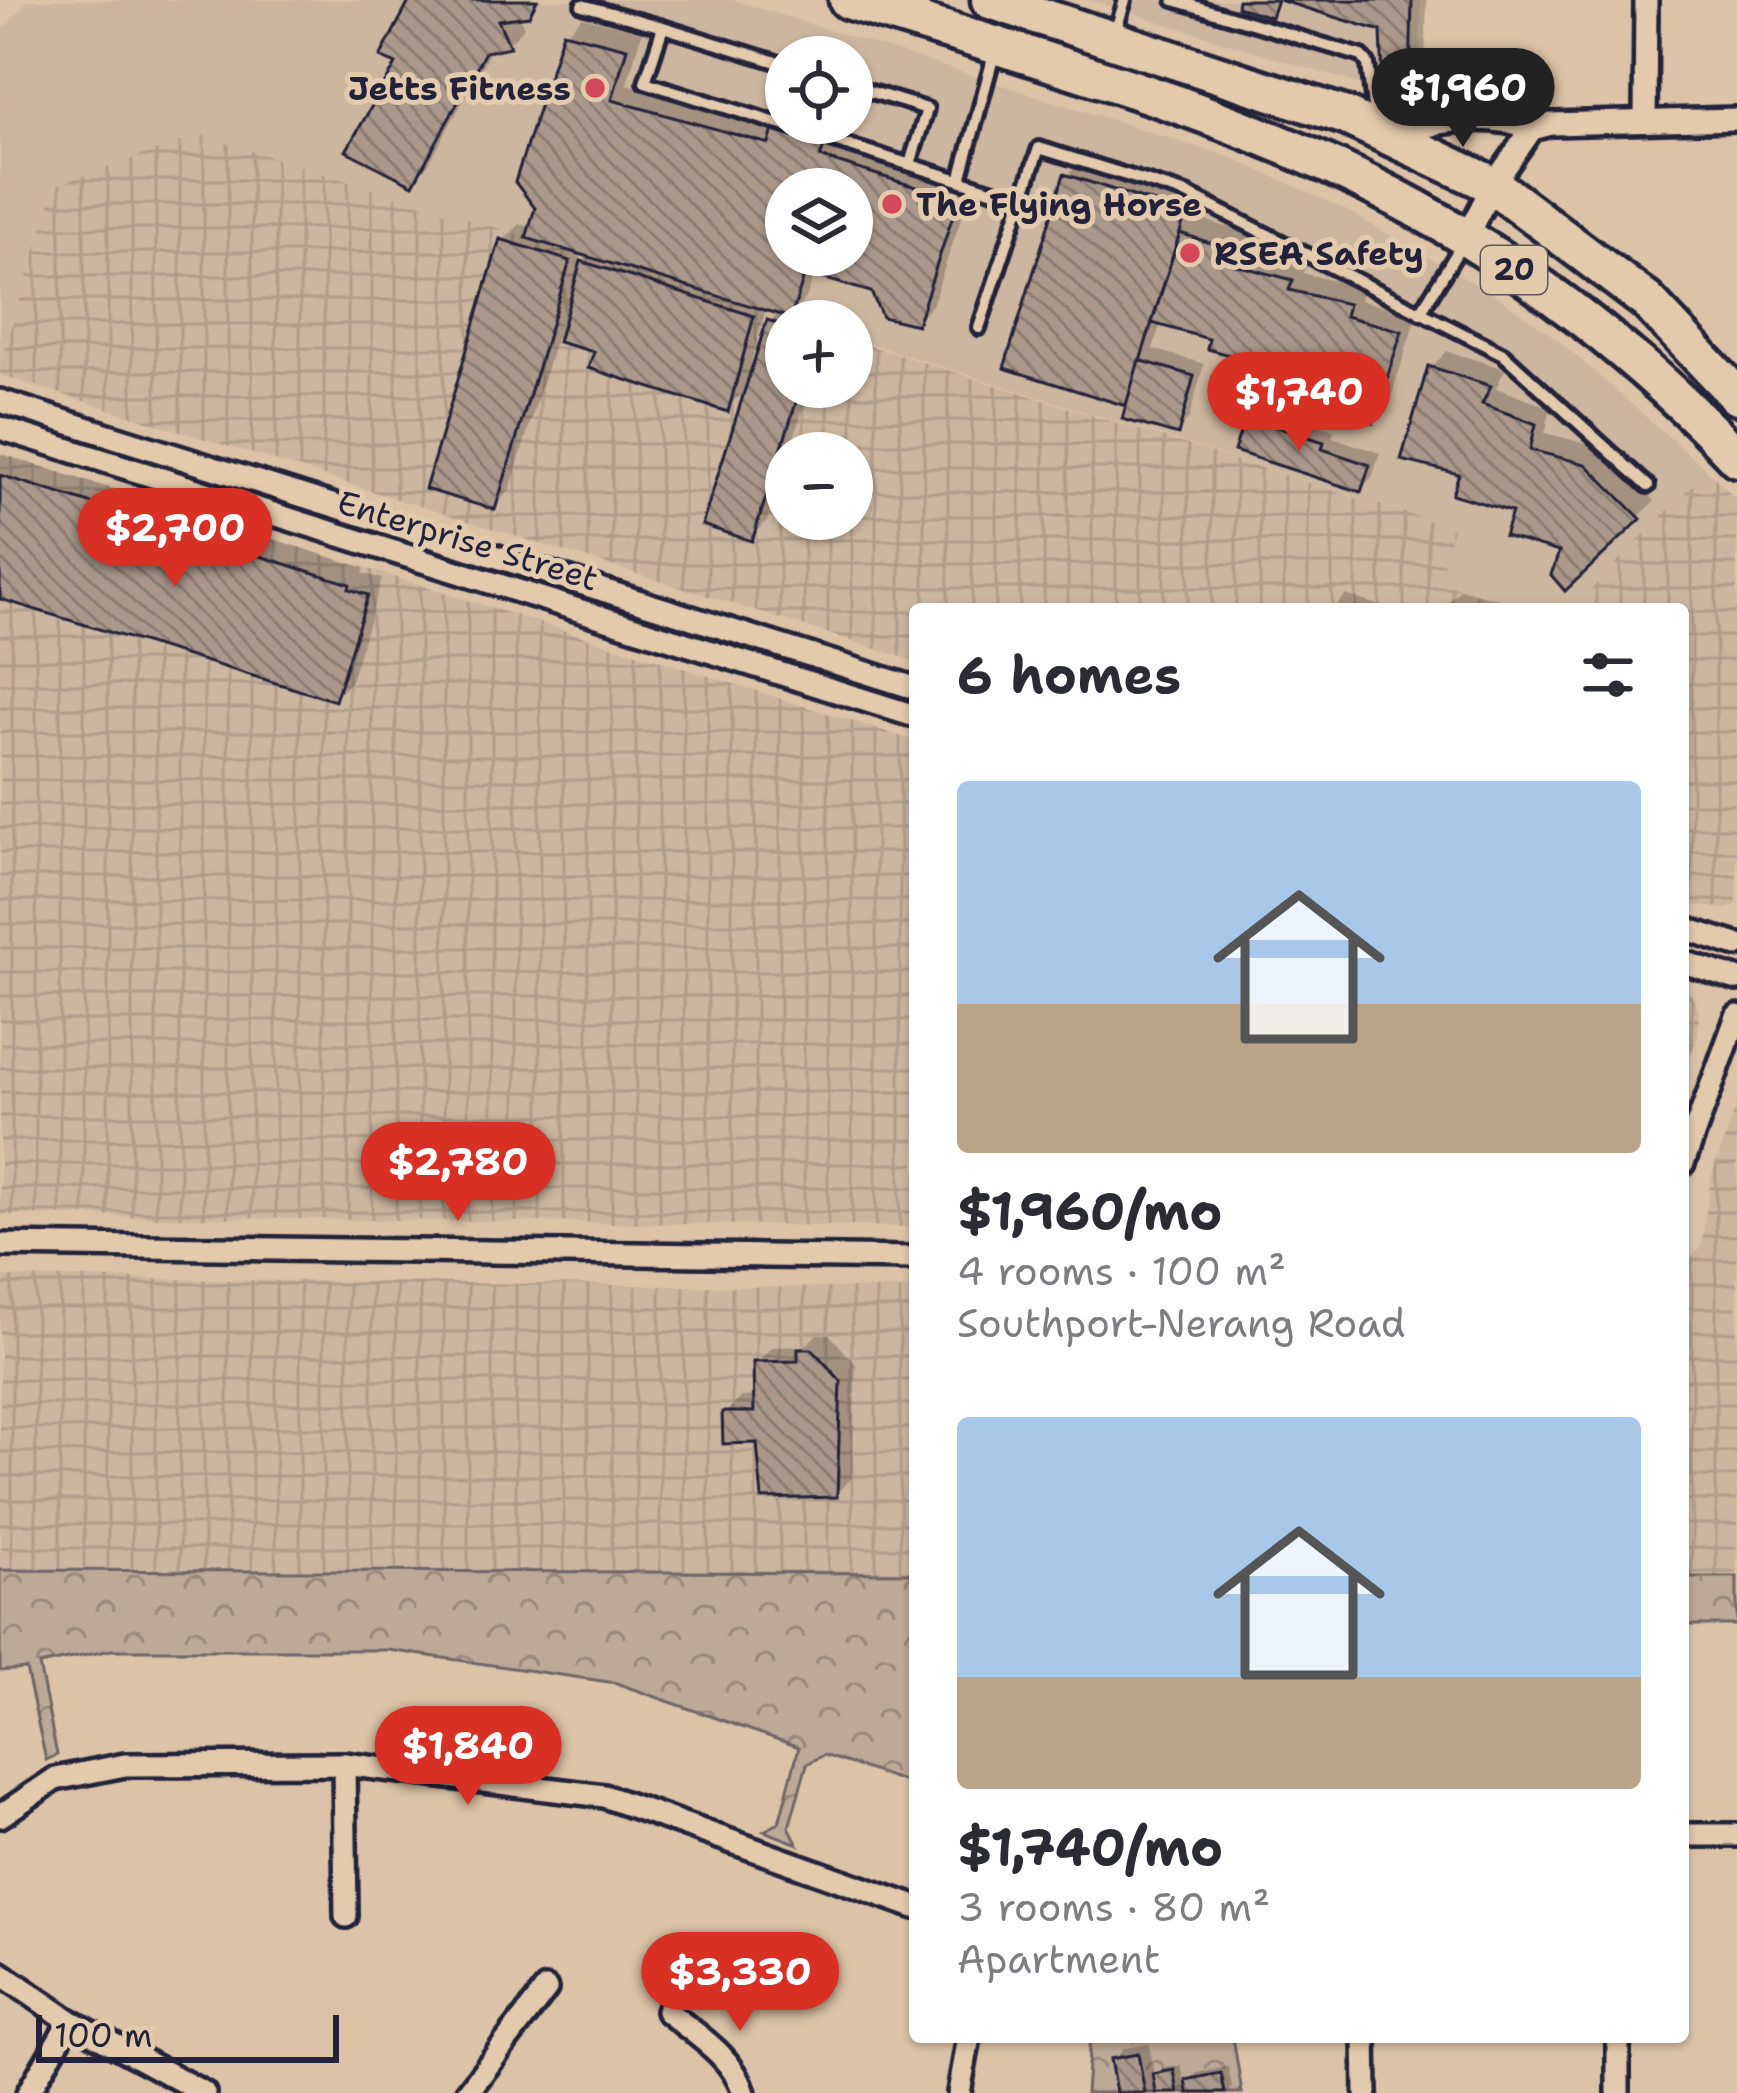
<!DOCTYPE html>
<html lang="en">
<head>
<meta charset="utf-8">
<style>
	body { margin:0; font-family:"Shantell Sans",sans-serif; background:#f2f2f3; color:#2b2b33; height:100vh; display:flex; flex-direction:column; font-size:45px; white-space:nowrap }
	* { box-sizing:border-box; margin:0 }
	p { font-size:39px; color:#7c7c81 }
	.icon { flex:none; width:66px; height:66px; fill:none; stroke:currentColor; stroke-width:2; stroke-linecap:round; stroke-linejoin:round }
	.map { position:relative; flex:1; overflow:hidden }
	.details { position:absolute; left:909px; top:603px; width:780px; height:1440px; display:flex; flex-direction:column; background:#fff; border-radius:12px; box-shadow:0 3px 9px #0004 }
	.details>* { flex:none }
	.buttons { position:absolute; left:765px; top:36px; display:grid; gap:24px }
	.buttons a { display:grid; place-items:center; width:108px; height:108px; border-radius:50%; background:#fff; box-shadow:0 3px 9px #0004; font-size:60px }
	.scale { position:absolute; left:36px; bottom:30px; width:303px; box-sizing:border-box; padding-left:12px; border:6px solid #22223b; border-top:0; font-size:33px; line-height:42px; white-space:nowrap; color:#22223b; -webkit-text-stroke:9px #e4caac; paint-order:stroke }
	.price { position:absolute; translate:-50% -102px; padding:0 27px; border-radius:42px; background:#d93025; color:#fff; font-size:39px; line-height:78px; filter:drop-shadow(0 3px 6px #0008) }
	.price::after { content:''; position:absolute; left:50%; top:72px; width:36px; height:27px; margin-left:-18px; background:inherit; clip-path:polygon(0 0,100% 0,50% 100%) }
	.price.current { background:#222; color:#fff }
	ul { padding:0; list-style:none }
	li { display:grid; align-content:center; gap:24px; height:636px; padding:0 48px }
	li span { display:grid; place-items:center; height:372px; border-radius:12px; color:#555 }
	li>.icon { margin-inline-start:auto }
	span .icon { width:216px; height:216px; fill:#fffc; stroke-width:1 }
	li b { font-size:51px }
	h2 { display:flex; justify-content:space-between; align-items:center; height:144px; padding:0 48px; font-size:51px }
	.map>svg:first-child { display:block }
	.built { fill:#cdb69f; fill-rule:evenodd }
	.industrial { fill:url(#industrial-grid); fill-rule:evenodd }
	.park { fill:url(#park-crowns); stroke:#706668; stroke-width:3 }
	.shadow { fill:#0003; fill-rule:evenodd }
	.building { fill:url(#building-back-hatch); stroke:#22223b; stroke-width:3; fill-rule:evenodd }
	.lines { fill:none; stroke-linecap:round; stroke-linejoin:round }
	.lane-casing { stroke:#22223b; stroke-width:20 }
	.street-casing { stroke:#22223b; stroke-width:30 }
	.primary-casing { stroke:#22223b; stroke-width:45 }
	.lane { stroke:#e4caac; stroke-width:10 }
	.street { stroke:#e4caac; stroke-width:21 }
	.primary { stroke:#e4caac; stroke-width:36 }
	.poi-dot { fill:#d1495b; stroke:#e4caac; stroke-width:4.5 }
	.labels { text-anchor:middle; stroke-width:10; stroke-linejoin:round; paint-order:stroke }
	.shield { fill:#e4caac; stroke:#5c545d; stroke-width:3 }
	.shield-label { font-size:30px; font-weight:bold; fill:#22223b }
	.poi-label { font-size:33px; font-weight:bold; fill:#22223b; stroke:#e4caac; text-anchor:start }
	.street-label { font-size:33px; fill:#22223b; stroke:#e4caac }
</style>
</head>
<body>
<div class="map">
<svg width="1737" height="2093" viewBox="0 0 1737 2093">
	<defs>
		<pattern id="industrial-grid" width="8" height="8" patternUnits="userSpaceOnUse" patternTransform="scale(3)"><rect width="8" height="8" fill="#cdb69f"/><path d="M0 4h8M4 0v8" fill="none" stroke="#b09c8a"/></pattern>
		<pattern id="park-crowns" width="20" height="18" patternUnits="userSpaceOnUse" patternTransform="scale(3)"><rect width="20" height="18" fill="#bea996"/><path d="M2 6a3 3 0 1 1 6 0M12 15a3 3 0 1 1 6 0" fill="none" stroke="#9a897c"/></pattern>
		<pattern id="building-back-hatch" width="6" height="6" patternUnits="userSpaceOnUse" patternTransform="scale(3)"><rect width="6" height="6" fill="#ab988b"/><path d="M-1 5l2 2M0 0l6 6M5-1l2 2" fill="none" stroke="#8b7c73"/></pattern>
	</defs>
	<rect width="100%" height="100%" fill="#dcc3a7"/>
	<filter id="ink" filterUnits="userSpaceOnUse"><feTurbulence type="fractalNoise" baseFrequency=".00833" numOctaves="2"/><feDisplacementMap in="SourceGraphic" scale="24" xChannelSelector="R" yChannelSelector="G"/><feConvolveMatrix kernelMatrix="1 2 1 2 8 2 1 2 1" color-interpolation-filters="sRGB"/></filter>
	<g filter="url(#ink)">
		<g class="built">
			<path d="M28,0H734L1235,159L1342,208L1497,296L1552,335L1707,470L1572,609H1523L1438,582L1452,528L852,338V321H799L498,229L56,185L0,363V33ZM786,57H852V123H786ZM786,189H852V255H786Z"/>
			<path d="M1091,0H1421L1420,88L1368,87Z"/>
		</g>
		<g class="industrial">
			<path d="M201,135L793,321H786V387H852V340L1453,528L1439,582L1523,609H915V661L0,375V363L56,185ZM786,453H852V519H786Z"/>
			<path d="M0,453L915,741V1227L0,1215Z"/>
			<path d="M1707,470L1737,500V903L1728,909L1683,904V609H1572Z"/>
			<path d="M1683,987L1689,990L1699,1011L1698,1035L1683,1075Z"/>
			<path d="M1737,1104V1578H1683V1266L1701,1248L1711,1177Z"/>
			<path d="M0,1277L915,1289V1575L0,1571Z"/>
		</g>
		<g class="park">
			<path d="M0,1570L915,1573V1785L824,1755L807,1764L789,1827L798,1844L764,1831L779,1823L799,1747L616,1683L388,1650H111L39,1665L57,1755L46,1760L26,1669L0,1671Z"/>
			<rect x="1683" y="1577" width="54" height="48"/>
			<path d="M1090,2037H1233L1242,2093H1086Z"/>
		</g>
		<g class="shadow">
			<path d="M414,0H541L527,13L519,14L524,28L508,44L492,48L428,165L412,181L401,62Z"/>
			<path d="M1289,0H1427L1425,65L1409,81L1384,28Z"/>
			<path d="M582,17L642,32L627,84L779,126L786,120V123H824L840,127L834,140L973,183L932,305L916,322L873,290L815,273L806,298L797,308L831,319L786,321V387H810L767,521L751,537L750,385L727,408L597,350L556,338L510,490L494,506L503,241L520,224L532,228L565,34ZM786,189H852V255H786ZM582,252L591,254L577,268ZM766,308L780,312L770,321L756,365L751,363Z"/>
			<path d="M1083,159L1201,197L1195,217L1252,235L1246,247L1308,263L1303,273L1363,288L1360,300L1417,315L1389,403L1372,419L1213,337L1161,323L1153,349L1204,364L1189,419L1177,431L1132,396L1067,176Z"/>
			<path d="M1447,351L1505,369L1496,388L1551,408L1545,433L1603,448L1655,501L1566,587L1563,550L1463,472L1431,368Z"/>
			<path d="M1260,406L1334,430L1332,437L1380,453L1372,477L1360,489L1248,418Z"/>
			<path d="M0,454L365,568L363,573L382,579L351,681L335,698L0,596Z"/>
			<path d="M1460,589L1532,608L1531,609H1442Z"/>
			<path d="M1346,595L1390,609H1332Z"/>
			<path d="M817,1334H829L856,1364L852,1478L836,1494L725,1413L742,1397L757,1396L756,1363L773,1347L805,1346Z"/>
			<path d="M1149,2044L1155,2076L1163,2068L1181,2065L1185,2085L1197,2073L1228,2067L1232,2088L1228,2093H1119L1113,2060L1125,2048Z"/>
		</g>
		<g class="building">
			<path d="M410,0H537L529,16L498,20L510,47L485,52L413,185L346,151L396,64L380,57Z"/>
			<path d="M1238,0H1277L1271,17L1237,7Z"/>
			<path d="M1279,0H1412L1410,84L1383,81L1381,31Z"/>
			<path d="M563,32L627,48L612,100L769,144L773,129L825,144L820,157L958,200L917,325L882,317L871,292L805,273L791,318L526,238L535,208L515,182ZM786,189H852V255H786Z"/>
			<path d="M1064,174L1186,213L1126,406L1004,368Z"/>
			<path d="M1180,233L1237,252L1232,264L1293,280L1289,290L1348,304L1345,316L1402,331L1373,423L1313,401L1316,391L1257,376L1262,364L1207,349L1209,339L1152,323Z"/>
			<path d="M500,239L570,261L495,510L425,489Z"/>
			<path d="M581,261L754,316L728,412L588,368L594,352L558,342Z"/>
			<path d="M767,320L786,326V387H801L752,541L702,525Z"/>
			<path d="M1139,360L1194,376L1178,435L1122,419Z"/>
			<path d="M1428,366L1491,386L1482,404L1536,424L1530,450L1586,464L1641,519L1565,591L1551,575L1559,552L1504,536L1512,512L1452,494L1459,474L1401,460Z"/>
			<path d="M1245,417L1324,442L1322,449L1370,465L1361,492L1234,451Z"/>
			<path d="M0,475L350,584L349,589L368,595L335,701L0,599Z"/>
			<path d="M798,1349H812L841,1381L837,1497L762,1499L757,1443L723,1444L722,1412H754L753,1362L798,1361Z"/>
			<path d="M1138,2054L1145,2093H1116L1110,2059Z"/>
			<path d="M1174,2070L1178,2093H1156L1153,2074Z"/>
			<path d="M1221,2073L1225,2093H1188L1186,2080Z"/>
		</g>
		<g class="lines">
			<g class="lane-casing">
				<g id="lane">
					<path d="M1174,0L1362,56L1368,64L1375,123"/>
					<path d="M582,5L663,27"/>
					<path d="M1114,36L1125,0"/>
					<path d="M786,65L663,27L645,82L1023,200"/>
					<path d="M852,86L927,109L910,164"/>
					<path d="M960,180L995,51"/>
					<path d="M1420,313L1462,244"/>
					<path d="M979,328L1039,148L1187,194L1503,354L1648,486"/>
				</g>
			</g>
			<g class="street-casing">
				<g id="street">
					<path d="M1645,120L1646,0"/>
					<path d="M1394,138C1435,119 1489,112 1532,129"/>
					<path d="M1465,239L1493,185L1532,129L1551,124L1737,119"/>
					<path d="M0,401L915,688"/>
					<path d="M0,428L915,716"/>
					<path d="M1683,928L1737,945"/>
					<path d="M1683,962L1737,979"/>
					<path d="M1683,1163L1737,1016"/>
					<path d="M0,1245L915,1258"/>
					<path d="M344,1764L346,1916"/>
					<path d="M0,1816L55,1779L125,1765L344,1764L604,1796L915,1907"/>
					<path d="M1683,1835H1737"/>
					<path d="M0,1973L70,2021L204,2093"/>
					<path d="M667,2011C696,2035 733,2056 744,2093"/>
					<path d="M1365,2037L1366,2093"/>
					<path d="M28,2093L70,2021"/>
					<path d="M467,2093L546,1989"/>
					<path d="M959,2093L969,2037"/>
					<path d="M1618,2093V2037"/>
				</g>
			</g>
			<g class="primary-casing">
				<g id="primary">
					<path d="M848,0C1038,60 1237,111 1413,207C1532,272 1644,360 1737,458"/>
					<path d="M990,0L1346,116L1493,185L1647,301L1737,396"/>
				</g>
			</g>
			<use href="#lane" class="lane"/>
			<use href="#street" class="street"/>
			<use href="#primary" class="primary"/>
		</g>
	</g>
	<g class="poi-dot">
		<circle cx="595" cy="88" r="12"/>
		<circle cx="892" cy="204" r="12"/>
		<circle cx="1190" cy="253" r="12"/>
	</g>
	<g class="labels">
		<rect class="shield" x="1481" y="246" width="66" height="48" rx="9"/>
		<g class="shield-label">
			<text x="1514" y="280">20</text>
		</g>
		<g class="poi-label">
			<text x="571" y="100" text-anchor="end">Jetts Fitness</text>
			<text x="916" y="216">The Flying Horse</text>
			<text x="1214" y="265">RSEA Safety</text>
		</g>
		<g class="street-label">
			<text transform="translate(468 540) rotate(17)" y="12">Enterprise Street</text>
		</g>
	</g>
</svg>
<div class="buttons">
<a><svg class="icon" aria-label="locate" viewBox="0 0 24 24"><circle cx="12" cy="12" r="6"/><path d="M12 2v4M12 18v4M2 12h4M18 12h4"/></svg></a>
<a><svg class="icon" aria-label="layers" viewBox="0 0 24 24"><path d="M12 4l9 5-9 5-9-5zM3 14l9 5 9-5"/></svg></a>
<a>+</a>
<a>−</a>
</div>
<div class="scale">100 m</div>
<b class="price current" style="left:1463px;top:150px">$1,960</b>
<b class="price" style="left:1299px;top:454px">$1,740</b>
<b class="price" style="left:175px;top:590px">$2,700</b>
<b class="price" style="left:458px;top:1224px">$2,780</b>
<b class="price" style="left:468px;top:1808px">$1,840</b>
<b class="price" style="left:740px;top:2034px">$3,330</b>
<section class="details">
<h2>6 homes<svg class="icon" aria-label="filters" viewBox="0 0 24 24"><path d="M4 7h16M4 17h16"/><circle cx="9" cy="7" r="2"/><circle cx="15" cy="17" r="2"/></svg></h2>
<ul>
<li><span style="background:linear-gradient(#a9c7e8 60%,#b9a48a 0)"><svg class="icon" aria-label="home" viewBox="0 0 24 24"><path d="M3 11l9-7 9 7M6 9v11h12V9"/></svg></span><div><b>$1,960/mo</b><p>4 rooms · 100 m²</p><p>Southport-Nerang Road</p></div></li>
<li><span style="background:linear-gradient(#a9c7e8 70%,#b9a48a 0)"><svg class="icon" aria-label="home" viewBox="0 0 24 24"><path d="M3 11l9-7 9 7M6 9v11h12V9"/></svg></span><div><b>$1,740/mo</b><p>3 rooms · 80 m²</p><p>Apartment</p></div></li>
</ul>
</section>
</div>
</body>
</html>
